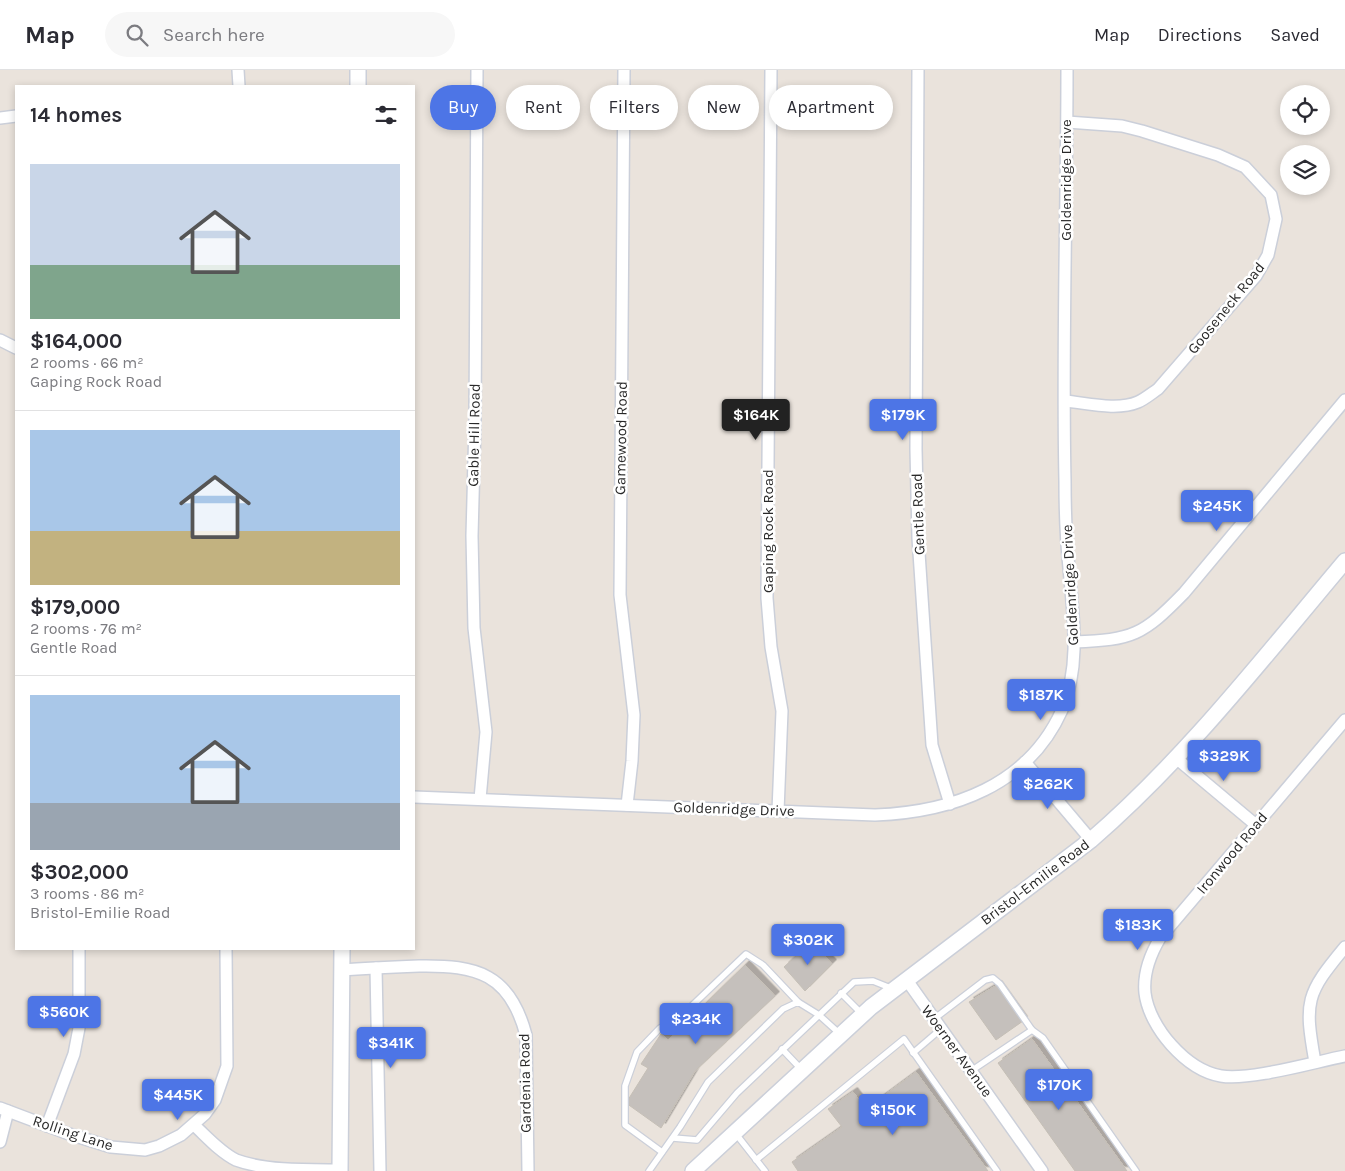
<!DOCTYPE html>
<html lang="en">
<head>
<meta charset="utf-8">
<style>
	body { margin:0; font-family:Karla,sans-serif; background:#f7f7f7; color:#2b2b33; height:100vh; display:flex; flex-direction:column; font-size:19px; white-space:nowrap }
	* { box-sizing:border-box; margin:0 }
	p { font-size:16px; color:#7c7c81 }
	.icon { flex:none; width:28px; height:28px; fill:none; stroke:currentColor; stroke-width:2; stroke-linecap:round; stroke-linejoin:round }
	.map { position:relative; flex:1; overflow:hidden }
	.details { position:absolute; left:15px; top:15px; width:400px; height:865px; display:flex; flex-direction:column; background:#fff; border-radius:0px; box-shadow:0 2px 8px #0003 }
	.details>* { flex:none }
	.top-card { position:absolute; left:430px; top:15px; width:475px; height:45px; display:flex; gap:10px }
	.controls { position:absolute; left:1280px; top:15px; display:grid; gap:10px }
	.controls a { display:grid; place-items:center; width:50px; height:50px; border-radius:50%; background:#fff; box-shadow:0 2px 8px #0003; font-size:25px }
	.price { position:absolute; translate:-50% -42px; padding:0 11px; border-radius:5px; background:#4d75e6; color:#fff; font-size:16px; line-height:32px; filter:drop-shadow(0 1px 2px #0008) }
	.price::after { content:''; position:absolute; left:50%; top:30px; width:15px; height:11px; margin-left:-8px; background:inherit; clip-path:polygon(0 0,100% 0,50% 100%) }
	.price.on { background:#222; color:#fff }
	ul { padding:0; list-style:none }
	li { display:grid; align-content:center; gap:10px; height:265px; padding:0 15px }
	li+li { border-top:1px solid #e1e1e2 }
	li span { display:grid; place-items:center; height:155px; border-radius:0px; color:#555 }
	li>.icon { margin-inline-start:auto }
	span .icon { width:90px; height:90px; fill:#fffc; stroke-width:1 }
	li b { font-size:21px }
	h2 { display:flex; justify-content:space-between; align-items:center; height:60px; padding:0 15px; font-size:21px }
	.pill { padding:0 18px; border-radius:22px; background:#fff; box-shadow:0 2px 8px #0003; font-size:18px; line-height:45px }
	.pill.on { background:#4d75e6; color:#fff }
	header { display:flex; align-items:center; gap:30px; box-sizing:border-box; height:70px; padding:0 25px; background:#fff; border-bottom:1px solid #e1e1e2 }
	header strong { font-size:24px }
	nav { display:flex; gap:28px; margin-inline-start:auto; font-size:18px }
	.search { width:350px; height:45px; background:#f7f7f7; display:flex; align-items:center; gap:12px; box-sizing:border-box; padding:0 18px; border-radius:28px; color:#7c7c81; font-size:19px }
	.map>svg:first-child { display:block }
	.building { fill:#c5c0bc; stroke:#c5bfb6; filter:url(#shadow) }
	.lines { fill:none; stroke-linecap:round; stroke-linejoin:round }
	.lane-casing { stroke:#cbcfd9; stroke-width:8 }
	.street-casing { stroke:#cbcfd9; stroke-width:14 }
	.secondary-casing { stroke:#cbcfd9; stroke-width:18 }
	.lane { stroke:#fff; stroke-width:5.5 }
	.street { stroke:#fff; stroke-width:11 }
	.secondary { stroke:#fff; stroke-width:15 }
	.labels { text-anchor:middle; stroke-width:5; stroke-linejoin:round; paint-order:stroke }
	.street-label { font-size:15px; fill:#292929; stroke:#fff }
</style>
</head>
<body>
<header>
<strong>Map</strong>
<div class="search"><svg class="icon" aria-label="search" viewBox="0 0 24 24"><circle cx="10" cy="10" r="6"/><path d="M15 15l6 6"/></svg>Search here</div>
<nav><a>Map</a><a>Directions</a><a>Saved</a></nav>
</header>
<div class="map">
<svg width="1345" height="1101" viewBox="0 0 1345 1101">
	<defs>
		<filter id="shadow"><feDropShadow dx="4.5" dy="-4.5" stdDeviation="0" flood-color="#0004"/></filter>
	</defs>
	<rect width="100%" height="100%" fill="#eae3dc"/>
	<g class="building">
		<path d="M811,872L832,894L805,921L784,897Z"/>
		<path d="M745,895L775,926L695,1001L661,1058L626,1033L648,998L641,994L661,964L668,970Z"/>
		<path d="M997,915L1023,951L996,970L969,932Z"/>
		<path d="M1032,969L1127,1101H1075L998,993Z"/>
		<path d="M916,1002L988,1101H798L792,1092L842,1057L828,1039L853,1022L866,1039Z"/>
	</g>
	<g class="lines">
		<g class="lane-casing">
			<g id="lane">
				<path d="M841,923L862,944"/>
				<path d="M934,949L985,910L993,908L1000,914L1032,960L1043,968L1136,1101"/>
				<path d="M782,979L801,999"/>
				<path d="M913,983L941,959"/>
				<path d="M971,1001L1032,960"/>
				<path d="M736,1064L765,1101"/>
				<path d="M673,1068L697,1070L737,1023L854,912L873,911L893,919"/>
				<path d="M662,1082L625,1055V1016L637,982L660,958L677,950L746,884L763,895L798,932"/>
				<path d="M756,1090L904,969L997,1101"/>
				<path d="M649,1101L680,1057L708,1012L783,939L798,932L819,945L840,964"/>
			</g>
		</g>
		<g class="street-casing">
			<g id="street">
				<path d="M238,0L239,16"/>
				<path d="M477,0L475,353L472,466L474,558L486,662L480,729"/>
				<path d="M624,0L620,525L634,645L632,691L627,735"/>
				<path d="M771,0L767,528L771,577L782,641L778,741"/>
				<path d="M918,0L916,379L918,468L932,675L950,734"/>
				<path d="M0,48L16,46"/>
				<path d="M0,270L16,278"/>
				<path d="M1065,331C1087,333 1117,341 1138,332C1145,329 1152,323 1158,319L1256,206L1268,185L1276,149L1271,125L1245,97L1218,85L1142,61L1122,56L1067,52"/>
				<path d="M1074,572C1133,570 1143,565 1184,523L1345,330"/>
				<path d="M1345,650L1160,868C1150,885 1143,903 1145,923C1149,957 1186,1000 1221,1006C1249,1011 1314,992 1345,986"/>
				<path d="M1176,688L1256,755"/>
				<path d="M1025,692L1091,770"/>
				<path d="M414,727L875,745C952,742 1028,716 1062,640C1081,596 1073,545 1069,498C1066,469 1065,440 1065,411C1062,274 1067,137 1067,0"/>
				<path d="M376,898L380,1101"/>
				<path d="M342,900C368,898 393,897 419,896C477,895 510,904 526,965L528,1101"/>
				<path d="M906,909L1042,1101"/>
				<path d="M1315,992C1304,931 1306,924 1345,877"/>
				<path d="M0,1038L69,1064L111,1077L145,1080L159,1076L181,1065L205,1044L215,1030L227,996L226,879"/>
				<path d="M194,1055C207,1067 220,1082 236,1090C266,1101 307,1100 340,1100"/>
				<path d="M47,1056L74,984L79,958V879"/>
				<path d="M0,1072L8,1041"/>
			</g>
		</g>
		<g class="secondary-casing">
			<g id="secondary">
				<path d="M358,16V0"/>
				<path d="M340,1101L342,879"/>
				<path d="M693,1101L871,937L1091,770C1186,688 1264,587 1345,491"/>
			</g>
		</g>
		<use href="#lane" class="lane"/>
		<use href="#street" class="street"/>
		<use href="#secondary" class="secondary"/>
	</g>
	<g class="labels">
		<g class="street-label">
			<text transform="translate(1066 110) rotate(-90)" y="5">Goldenridge Drive</text>
			<text transform="translate(1226 238) rotate(-51)" y="5">Gooseneck Road</text>
			<text transform="translate(474 365) rotate(-89)" y="5">Gable Hill Road</text>
			<text transform="translate(621 368) rotate(-89)" y="5">Gamewood Road</text>
			<text transform="translate(918 444) rotate(-92)" y="5">Gentle Road</text>
			<text transform="translate(768 461) rotate(-90)" y="5">Gaping Rock Road</text>
			<text transform="translate(1070 515) rotate(-93)" y="5">Goldenridge Drive</text>
			<text transform="translate(734 739) rotate(2)" y="5">Goldenridge Drive</text>
			<text transform="translate(1232 783) rotate(-50)" y="5">Ironwood Road</text>
			<text transform="translate(1035 812) rotate(-37)" y="5">Bristol-Emilie Road</text>
			<text transform="translate(957 981) rotate(54)" y="5">Woerner Avenue</text>
			<text transform="translate(525 1013) rotate(-91)" y="5">Gardenia Road</text>
			<text transform="translate(73 1063) rotate(18)" y="5">Rolling Lane</text>
		</g>
	</g>
</svg>
<div class="controls">
<a><svg class="icon" aria-label="locate" viewBox="0 0 24 24"><circle cx="12" cy="12" r="6"/><path d="M12 2v4M12 18v4M2 12h4M18 12h4"/></svg></a>
<a><svg class="icon" aria-label="layers" viewBox="0 0 24 24"><path d="M12 4l9 5-9 5-9-5zM3 14l9 5 9-5"/></svg></a>
</div>
<b class="price on" style="left:756px;top:371px">$164K</b>
<b class="price" style="left:903px;top:371px">$179K</b>
<b class="price" style="left:1217px;top:462px">$245K</b>
<b class="price" style="left:1041px;top:651px">$187K</b>
<b class="price" style="left:1224px;top:712px">$329K</b>
<b class="price" style="left:1048px;top:740px">$262K</b>
<b class="price" style="left:1138px;top:881px">$183K</b>
<b class="price" style="left:808px;top:896px">$302K</b>
<b class="price" style="left:64px;top:968px">$560K</b>
<b class="price" style="left:696px;top:975px">$234K</b>
<b class="price" style="left:391px;top:999px">$341K</b>
<b class="price" style="left:1059px;top:1041px">$170K</b>
<b class="price" style="left:178px;top:1051px">$445K</b>
<b class="price" style="left:893px;top:1066px">$150K</b>
<div class="top-card">
<a class="pill on">Buy</a>
<a class="pill">Rent</a>
<a class="pill">Filters</a>
<a class="pill">New</a>
<a class="pill">Apartment</a>
</div>
<section class="details">
<h2>14 homes<svg class="icon" aria-label="filters" viewBox="0 0 24 24"><path d="M4 7h16M4 17h16"/><circle cx="9" cy="7" r="2"/><circle cx="15" cy="17" r="2"/></svg></h2>
<ul>
<li><span style="background:linear-gradient(#c9d6e8 65%,#7fa58c 0)"><svg class="icon" aria-label="home" viewBox="0 0 24 24"><path d="M3 11l9-7 9 7M6 9v11h12V9"/></svg></span><div><b>$164,000</b><p>2 rooms · 66 m²</p><p>Gaping Rock Road</p></div></li>
<li><span style="background:linear-gradient(#a9c7e8 65%,#c2b280 0)"><svg class="icon" aria-label="home" viewBox="0 0 24 24"><path d="M3 11l9-7 9 7M6 9v11h12V9"/></svg></span><div><b>$179,000</b><p>2 rooms · 76 m²</p><p>Gentle Road</p></div></li>
<li><span style="background:linear-gradient(#a9c7e8 70%,#9aa5b1 0)"><svg class="icon" aria-label="home" viewBox="0 0 24 24"><path d="M3 11l9-7 9 7M6 9v11h12V9"/></svg></span><div><b>$302,000</b><p>3 rooms · 86 m²</p><p>Bristol-Emilie Road</p></div></li>
</ul>
</section>
</div>
</body>
</html>
